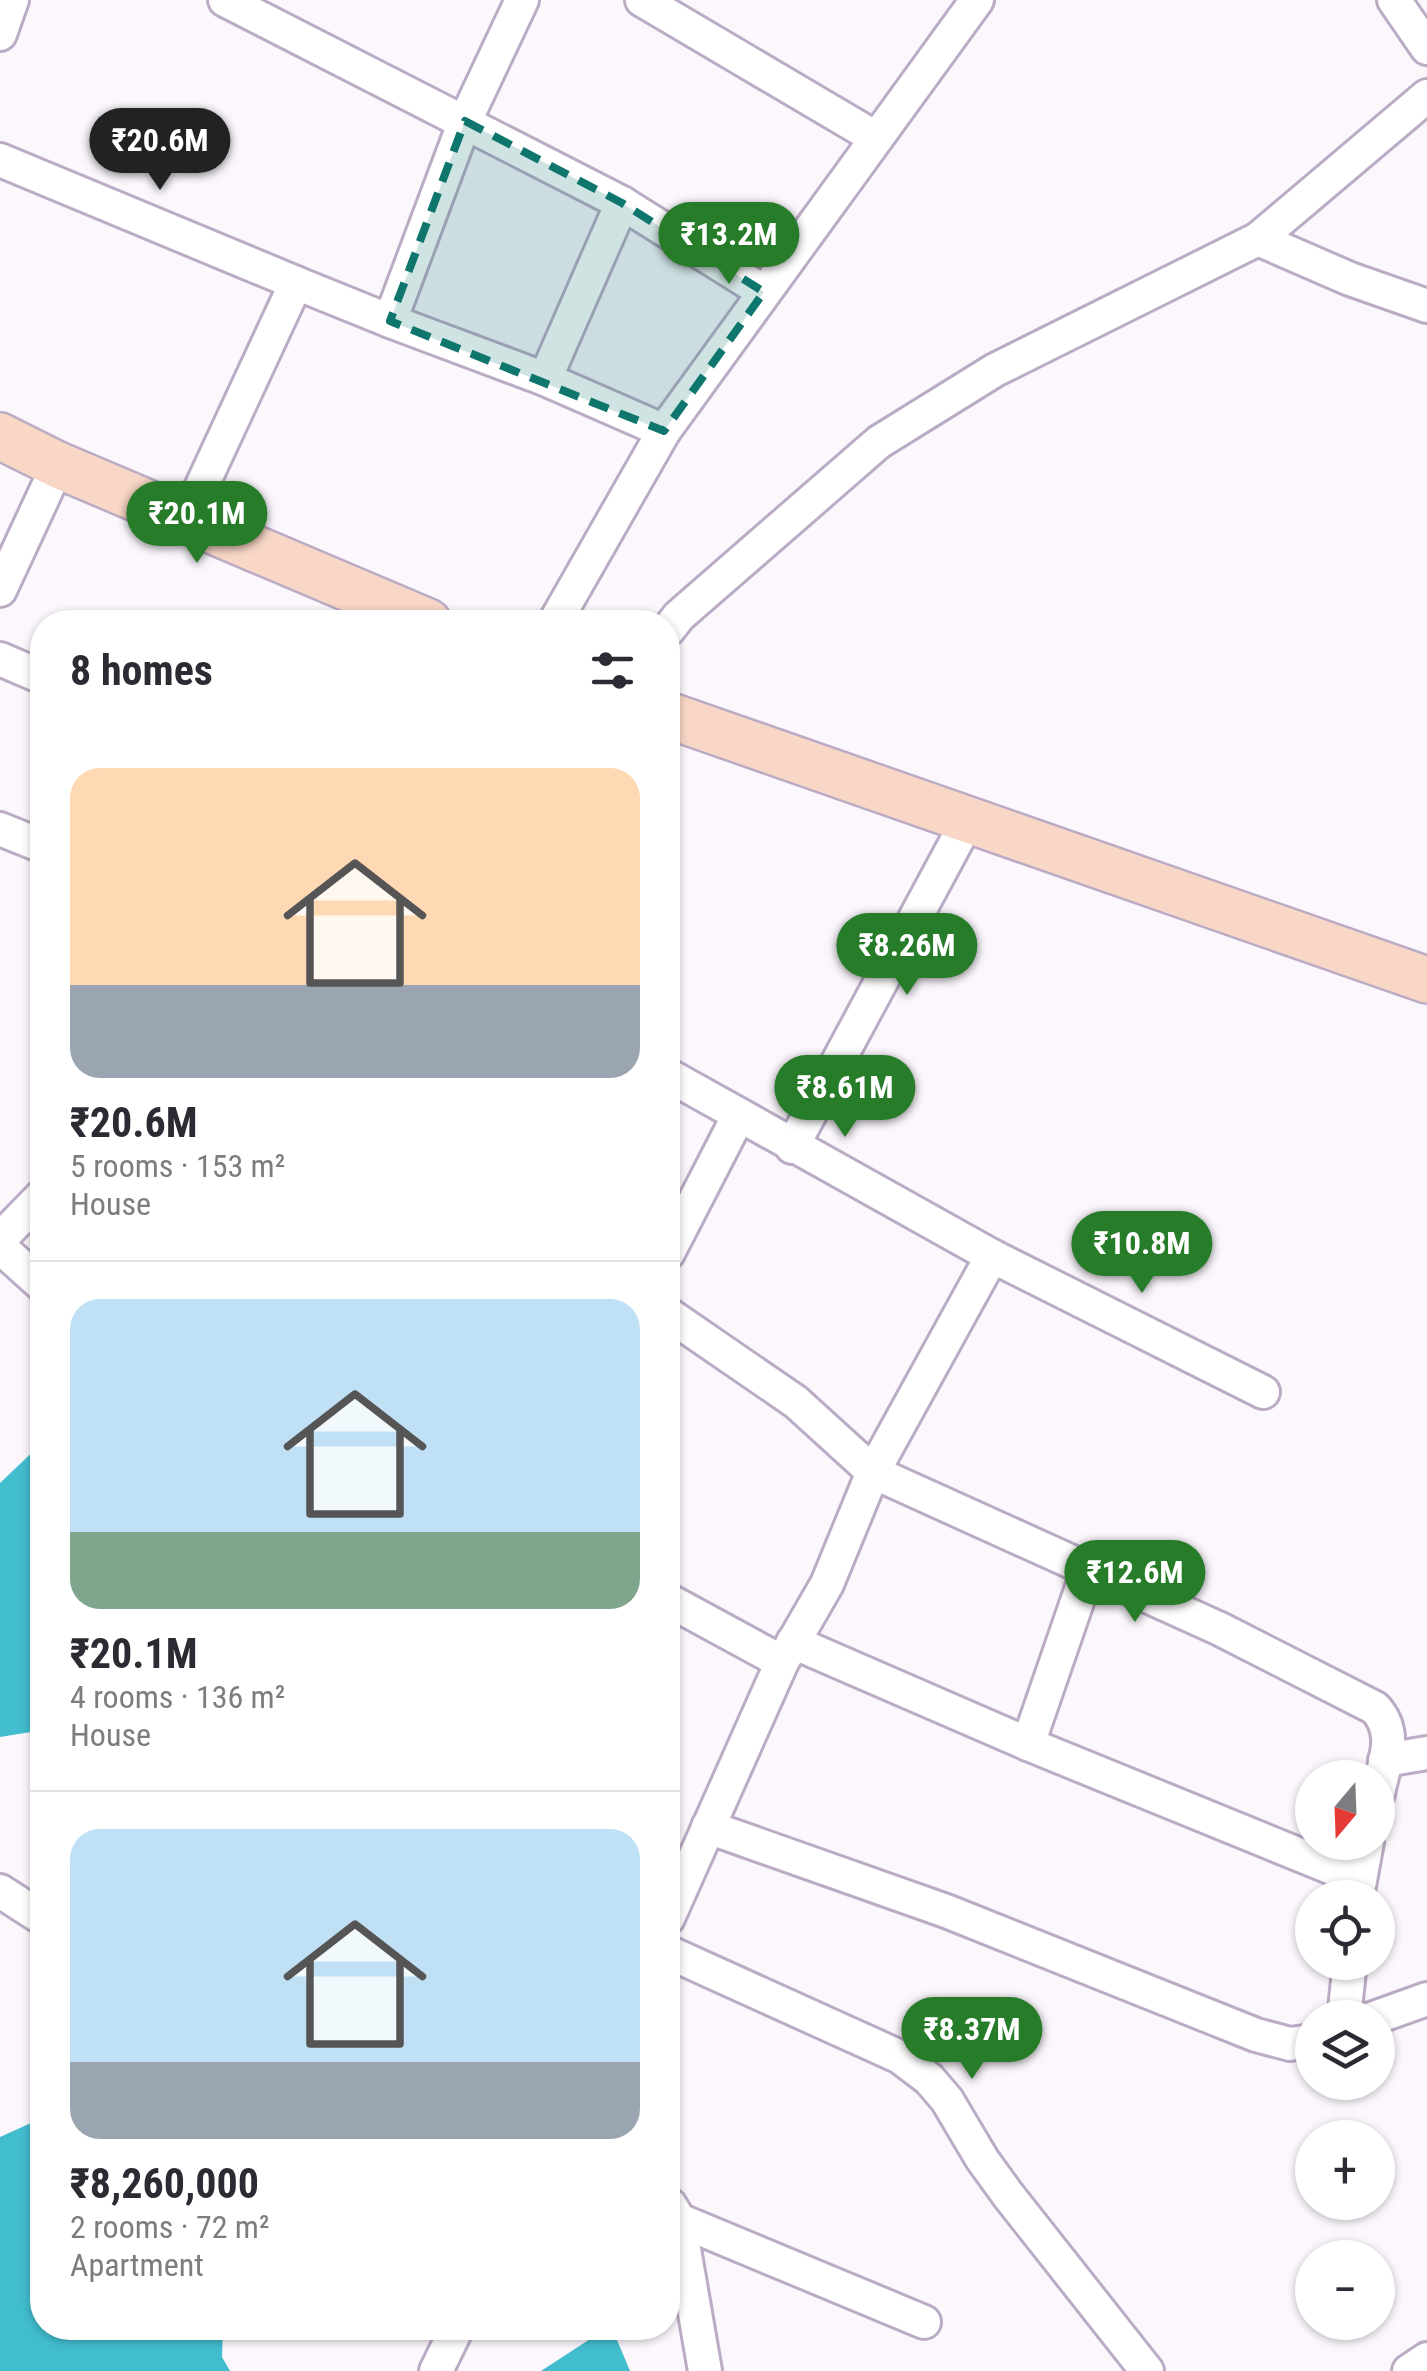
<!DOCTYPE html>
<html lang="en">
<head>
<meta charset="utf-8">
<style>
	body { margin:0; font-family:"Roboto Condensed",sans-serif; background:#f7f7f7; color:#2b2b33; height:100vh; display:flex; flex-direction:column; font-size:38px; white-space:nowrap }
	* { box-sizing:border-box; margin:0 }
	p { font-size:32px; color:#7c7c81 }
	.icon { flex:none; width:55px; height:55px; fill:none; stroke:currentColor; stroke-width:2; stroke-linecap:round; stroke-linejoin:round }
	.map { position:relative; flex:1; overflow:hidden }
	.details { position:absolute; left:30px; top:610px; width:650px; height:1730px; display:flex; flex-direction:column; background:#fff; border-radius:40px; box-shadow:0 2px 8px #0004 }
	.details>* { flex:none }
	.needle { width:65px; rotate:199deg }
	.tools { position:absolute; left:1295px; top:1760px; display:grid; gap:20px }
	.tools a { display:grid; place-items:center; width:100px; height:100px; border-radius:50%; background:#fff; box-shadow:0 2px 8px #0004; font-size:50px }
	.price { position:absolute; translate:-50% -85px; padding:0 22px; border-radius:35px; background:#277c29; color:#fff; font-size:32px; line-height:65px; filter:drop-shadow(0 2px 5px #0008) }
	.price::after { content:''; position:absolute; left:50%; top:60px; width:30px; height:22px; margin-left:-15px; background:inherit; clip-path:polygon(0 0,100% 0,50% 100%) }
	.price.active { background:#222; color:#fff }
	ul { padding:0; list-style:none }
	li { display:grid; align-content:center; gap:20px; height:530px; padding:0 40px }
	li+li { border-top:2px solid #e1e1e2 }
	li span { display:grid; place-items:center; height:310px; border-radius:30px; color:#555 }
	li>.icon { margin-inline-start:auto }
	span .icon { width:180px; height:180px; fill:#fffc; stroke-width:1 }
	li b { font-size:42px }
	h2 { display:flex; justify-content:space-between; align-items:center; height:120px; padding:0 40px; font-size:42px }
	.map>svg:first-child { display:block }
	.water { fill:#42bdce }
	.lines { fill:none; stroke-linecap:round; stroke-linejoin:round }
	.street-casing { stroke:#bcabc5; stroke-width:38 }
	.secondary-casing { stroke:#bcabc5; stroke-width:50 }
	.street { stroke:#fff; stroke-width:32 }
	.secondary { stroke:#f8d7c6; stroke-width:45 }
	.marked { fill:#0f766e; fill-opacity:0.2; stroke:#0f766e; stroke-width:8; stroke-dasharray:20 12; stroke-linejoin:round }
</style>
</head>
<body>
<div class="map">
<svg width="1427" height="2371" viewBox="0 0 1427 2371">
	<rect width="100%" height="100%" fill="#fbf7fd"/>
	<g class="water">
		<path d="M42,1443V1735L31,1732L0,1737V1483Z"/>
		<path d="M42,2118V2328H223L222,2357L230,2371H0V2137Z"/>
		<path d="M607,2328H612L630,2371H541Z"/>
	</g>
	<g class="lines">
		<g class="street-casing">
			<g id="street">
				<path d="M225,0L622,203L764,292"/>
				<path d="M642,0L876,138"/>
				<path d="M1394,0L1427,48"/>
				<path d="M0,34L12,0"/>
				<path d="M0,160L296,283"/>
				<path d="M1258,239L1350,279L1427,306"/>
				<path d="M390,321L545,379L664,431"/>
				<path d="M545,379L622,203"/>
				<path d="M186,520L296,283L390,321L465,121L522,0"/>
				<path d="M0,590L58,465"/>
				<path d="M555,622L664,431L977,0"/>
				<path d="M668,630L679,616L879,442L995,370L1258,239L1427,96"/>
				<path d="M0,659L42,677"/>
				<path d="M0,829L42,846"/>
				<path d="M668,1075L992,1256L1263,1392"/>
				<path d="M792,1147L968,820"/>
				<path d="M0,1239L42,1196"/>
				<path d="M0,1247L42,1285"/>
				<path d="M668,1253L738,1117"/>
				<path d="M668,1314L796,1402L873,1472L1220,1629L1375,1708C1399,1734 1384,1762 1378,1794"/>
				<path d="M668,1600L782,1662"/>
				<path d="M793,1642L1028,1744L1359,1879"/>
				<path d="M1028,1744L1088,1570"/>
				<path d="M1385,1760L1427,1753"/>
				<path d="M708,1827L946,1911L1256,2035L1290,2044L1312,2041"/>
				<path d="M0,1891L42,1918"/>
				<path d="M1357,1897L1367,1842"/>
				<path d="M668,1918L782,1662L827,1584L873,1472L992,1256"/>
				<path d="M668,1952L900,2057L929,2079L947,2100L982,2159L1008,2195L1147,2371"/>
				<path d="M1344,2018L1350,1962"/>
				<path d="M1374,2018L1427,1999"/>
				<path d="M670,2205L679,2220L705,2371"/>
				<path d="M679,2220L924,2322"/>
				<path d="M436,2371L457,2328"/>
				<path d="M1409,2371L1427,2359"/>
			</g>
		</g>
		<g class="secondary-casing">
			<g id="secondary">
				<path d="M0,436L58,465L428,622"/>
				<path d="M668,715L1427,980"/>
			</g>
		</g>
		<use href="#street" class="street"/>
		<use href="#secondary" class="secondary"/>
	</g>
	<path class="marked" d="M465,121L622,203L764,292L664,431L390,321Z"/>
</svg>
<div class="tools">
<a><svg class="needle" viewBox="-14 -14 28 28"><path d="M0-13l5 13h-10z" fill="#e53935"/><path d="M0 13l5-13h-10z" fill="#7c7c81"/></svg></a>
<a><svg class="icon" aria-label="locate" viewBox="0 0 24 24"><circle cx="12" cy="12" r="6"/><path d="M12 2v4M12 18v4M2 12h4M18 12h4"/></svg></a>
<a><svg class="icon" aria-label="layers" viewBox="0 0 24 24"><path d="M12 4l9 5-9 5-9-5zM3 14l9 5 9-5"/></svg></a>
<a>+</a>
<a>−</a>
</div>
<b class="price active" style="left:160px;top:193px">₹20.6M</b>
<b class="price" style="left:729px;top:287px">₹13.2M</b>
<b class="price" style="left:197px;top:566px">₹20.1M</b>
<b class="price" style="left:907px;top:998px">₹8.26M</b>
<b class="price" style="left:845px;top:1140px">₹8.61M</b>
<b class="price" style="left:1142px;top:1296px">₹10.8M</b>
<b class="price" style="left:1135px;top:1625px">₹12.6M</b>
<b class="price" style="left:972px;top:2082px">₹8.37M</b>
<section class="details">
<h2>8 homes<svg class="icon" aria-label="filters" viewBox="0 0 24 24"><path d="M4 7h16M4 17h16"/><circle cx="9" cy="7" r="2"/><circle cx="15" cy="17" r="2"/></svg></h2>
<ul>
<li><span style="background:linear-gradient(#ffd9b3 70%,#9aa5b1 0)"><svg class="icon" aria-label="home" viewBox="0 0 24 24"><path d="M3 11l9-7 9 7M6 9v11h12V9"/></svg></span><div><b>₹20.6M</b><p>5 rooms · 153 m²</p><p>House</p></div></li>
<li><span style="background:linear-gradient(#bfe0f5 75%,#7fa58c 0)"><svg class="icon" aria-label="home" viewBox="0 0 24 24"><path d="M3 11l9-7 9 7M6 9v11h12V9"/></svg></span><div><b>₹20.1M</b><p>4 rooms · 136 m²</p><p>House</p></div></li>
<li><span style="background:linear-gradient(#bfe0f5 75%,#9aa5b1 0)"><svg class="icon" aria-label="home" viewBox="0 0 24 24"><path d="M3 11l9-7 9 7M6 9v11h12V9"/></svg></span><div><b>₹8,260,000</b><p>2 rooms · 72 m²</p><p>Apartment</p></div></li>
</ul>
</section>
</div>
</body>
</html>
